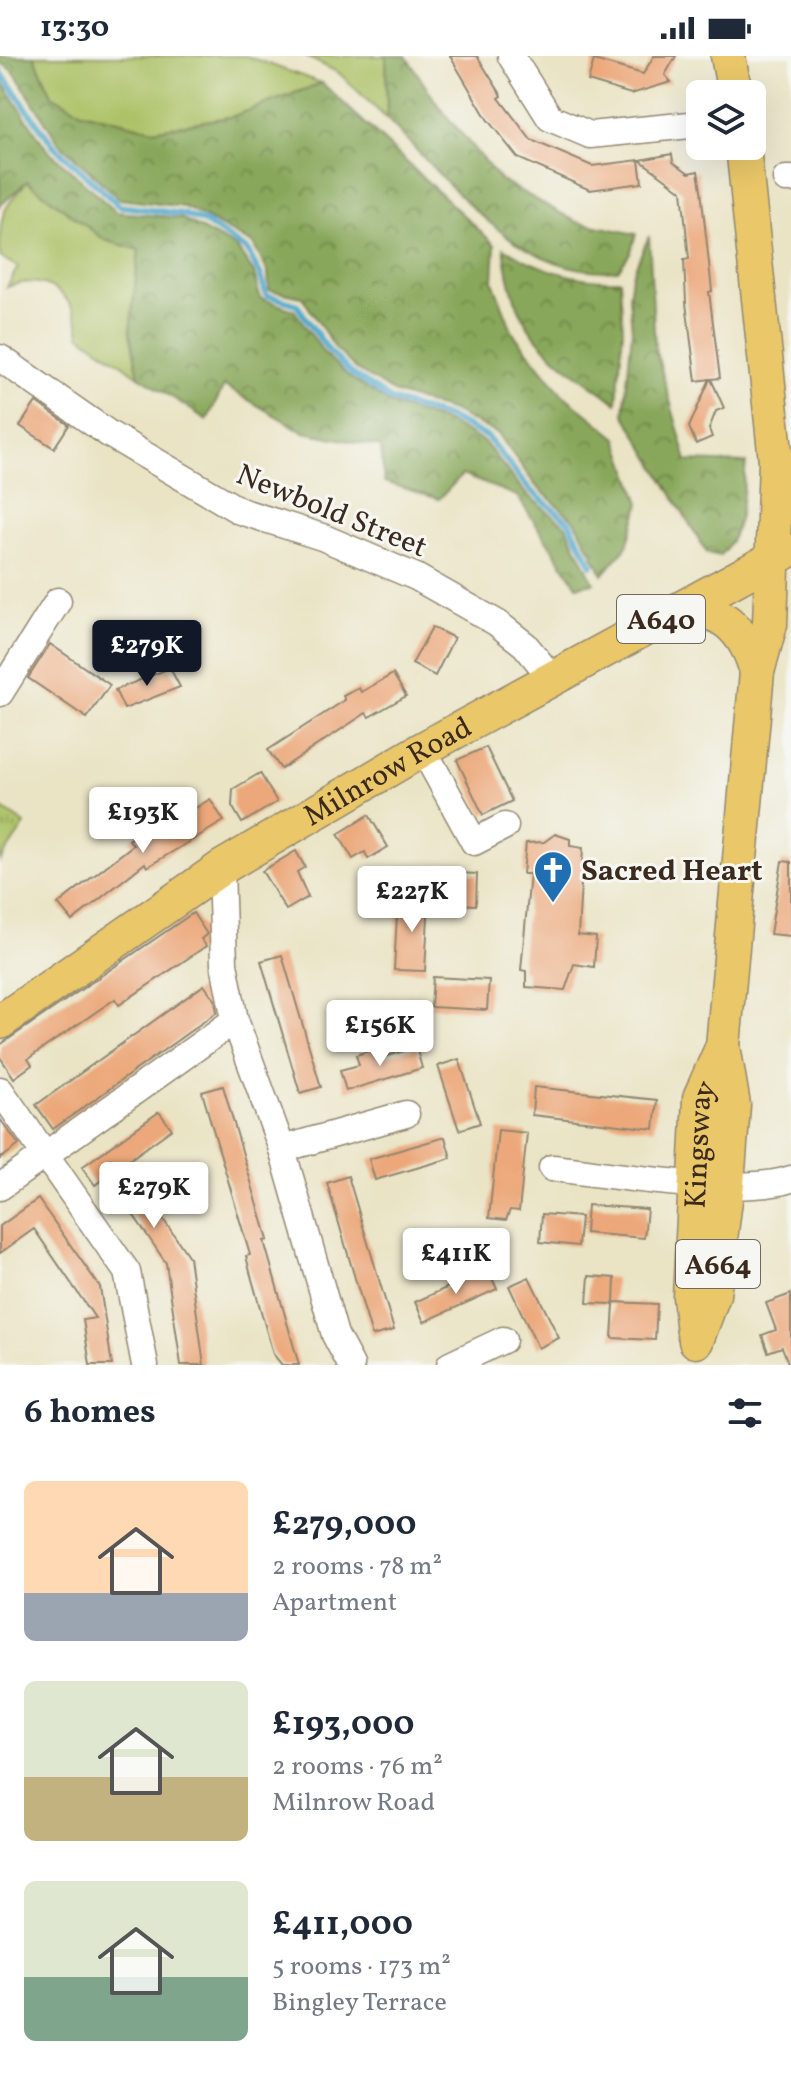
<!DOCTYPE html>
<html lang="en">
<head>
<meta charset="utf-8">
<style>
	body { margin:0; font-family:Vollkorn,serif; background:#f6f6f7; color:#1f2937; height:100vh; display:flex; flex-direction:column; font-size:30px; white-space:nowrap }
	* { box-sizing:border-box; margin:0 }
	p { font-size:26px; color:#747a83 }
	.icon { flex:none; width:44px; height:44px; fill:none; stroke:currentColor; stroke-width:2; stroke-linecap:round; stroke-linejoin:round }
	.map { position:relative; height:1309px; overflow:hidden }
	.side { display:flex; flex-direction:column; background:#fff; flex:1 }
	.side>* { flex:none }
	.buttons { position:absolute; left:686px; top:24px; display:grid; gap:16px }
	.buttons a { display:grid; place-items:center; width:80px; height:80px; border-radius:12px; background:#fff; box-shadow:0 8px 32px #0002; font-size:40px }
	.price { position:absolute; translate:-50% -68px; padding:0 18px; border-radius:8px; background:#fff; color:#222; font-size:26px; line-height:52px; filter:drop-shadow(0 2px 4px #0008) }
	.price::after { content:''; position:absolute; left:50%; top:48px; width:24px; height:18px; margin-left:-12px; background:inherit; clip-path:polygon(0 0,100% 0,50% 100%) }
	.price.current { background:#111827; color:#fff }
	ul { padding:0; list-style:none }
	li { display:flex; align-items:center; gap:24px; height:200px; padding:0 24px }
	li span { display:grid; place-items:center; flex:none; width:224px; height:160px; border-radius:12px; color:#555 }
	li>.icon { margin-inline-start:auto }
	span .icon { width:96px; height:96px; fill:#fffc; stroke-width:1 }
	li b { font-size:34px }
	h2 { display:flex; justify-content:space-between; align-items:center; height:96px; padding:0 24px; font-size:34px }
	.status { display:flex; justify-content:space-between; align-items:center; height:56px; padding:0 40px; background:#fff; direction:ltr }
	.status svg { height:22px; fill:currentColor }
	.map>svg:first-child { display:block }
	.grass { fill:#abc165; stroke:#737642; stroke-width:2 }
	.forest { fill:url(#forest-crowns); stroke:#62683c; stroke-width:2 }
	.park { fill:url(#park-tufts); stroke:#737642; stroke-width:2 }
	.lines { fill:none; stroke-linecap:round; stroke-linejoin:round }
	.stream { stroke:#4fa8cd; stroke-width:6 }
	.building { fill:#eca87a }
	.minor-casing { stroke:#928772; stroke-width:29 }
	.major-casing { stroke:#928772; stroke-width:37 }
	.minor { stroke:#fff; stroke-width:26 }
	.major { stroke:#eac769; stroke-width:34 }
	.labels { text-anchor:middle; stroke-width:6; stroke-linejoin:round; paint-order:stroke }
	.shield { fill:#f6f6f2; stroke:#73675e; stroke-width:2 }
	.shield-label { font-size:28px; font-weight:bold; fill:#3b2a1e }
	.street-label { font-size:30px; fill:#3b2a1e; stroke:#f6f6f2 }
	.poi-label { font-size:30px; font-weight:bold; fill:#3b2a1e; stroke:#f6f6f2; text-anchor:start }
</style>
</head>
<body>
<div class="status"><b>13:30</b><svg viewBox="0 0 49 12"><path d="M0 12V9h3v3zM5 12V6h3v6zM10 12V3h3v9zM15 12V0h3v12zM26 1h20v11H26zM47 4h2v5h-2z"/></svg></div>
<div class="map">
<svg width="791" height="1309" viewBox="0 0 791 1309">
	<defs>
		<pattern id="forest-crowns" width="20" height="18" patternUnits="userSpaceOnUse" patternTransform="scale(2)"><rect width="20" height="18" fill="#88a75a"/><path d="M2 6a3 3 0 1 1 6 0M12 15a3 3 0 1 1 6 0" fill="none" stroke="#70884a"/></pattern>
		<pattern id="park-tufts" width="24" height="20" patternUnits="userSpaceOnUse" patternTransform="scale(2)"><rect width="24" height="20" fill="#abc165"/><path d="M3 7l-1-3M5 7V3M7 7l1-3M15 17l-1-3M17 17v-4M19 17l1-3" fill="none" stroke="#8c9d53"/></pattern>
	</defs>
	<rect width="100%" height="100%" fill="#f6f6f2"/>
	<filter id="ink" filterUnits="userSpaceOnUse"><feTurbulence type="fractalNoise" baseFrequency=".0125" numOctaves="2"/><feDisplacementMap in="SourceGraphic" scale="16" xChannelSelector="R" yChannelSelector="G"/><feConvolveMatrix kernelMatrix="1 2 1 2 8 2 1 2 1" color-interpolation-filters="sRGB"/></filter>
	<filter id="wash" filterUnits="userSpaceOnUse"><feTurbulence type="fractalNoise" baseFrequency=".006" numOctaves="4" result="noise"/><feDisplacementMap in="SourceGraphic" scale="32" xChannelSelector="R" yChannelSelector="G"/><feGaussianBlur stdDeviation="1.8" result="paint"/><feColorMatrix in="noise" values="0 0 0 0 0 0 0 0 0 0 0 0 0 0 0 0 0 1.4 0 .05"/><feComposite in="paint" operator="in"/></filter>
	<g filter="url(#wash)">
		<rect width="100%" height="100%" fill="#eae4c5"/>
		<g class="grass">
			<path d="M34,0H246L322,27L234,60L153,74L82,56L52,39Z"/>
			<path d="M305,0H386L387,63L339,17Z"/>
			<path d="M27,125L105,184L139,194L130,277L139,320L80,279C76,239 46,216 7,231L18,211L0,201C0,158 0,157 27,125Z"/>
		</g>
		<g class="forest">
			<path d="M0,0H34L52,39L82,56L153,74L234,60L322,27L495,189L493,225L513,277L562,338L617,382L640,447L627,490L603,519L576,466L536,430L498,378L453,355L395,337L357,314L335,292L302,241L269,234L268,216L253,188L185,151L119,143L58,86L14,16L0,6Z"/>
			<path d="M386,0H406L440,52L500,124L577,166L636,178L630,197L618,214C519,225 448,124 387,63Z"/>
			<path d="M0,22L46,92L116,156L181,162L237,192L254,217L260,242L294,254L324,297L348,320L391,348L447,366L484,386L526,438L566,470L594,527L577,530L517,440L462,419L439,443L384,426L381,391L304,376L224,330L207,364L139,320L130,277L139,194L105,184L27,125L0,150Z"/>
			<path d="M649,180L655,291L687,405L746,407C742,441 744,474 720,500L707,497L624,358L632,274L629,241L632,219Z"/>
			<path d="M504,192C540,214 577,226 620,224L623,275L617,347C548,298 515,282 504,192Z"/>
		</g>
		<path class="park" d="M0,751L25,768L0,805Z"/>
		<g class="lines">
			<path class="stream" d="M0,15L53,89L119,150L183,158L206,167L247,194L261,220L266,239L296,248L328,294L351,317L391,344L450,362L487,381L530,434L569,466L592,509"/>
		</g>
		<g id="blocks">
			<g class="building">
				<path d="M450,0H477L502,40L499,42L531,84L592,110L639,104L642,127L590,134L518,102L487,63Z"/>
				<path d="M654,0H676L665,19L671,26L631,38L588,25L594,4L643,18Z"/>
				<path d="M672,98L673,106L689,117L698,115L701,134L712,235L709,236L720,322L711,323L724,352L716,355L709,373L712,381L696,388L689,371L710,323L696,325L686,247L684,204L689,203L682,135L640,104Z"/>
				<path d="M36,346L69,369L54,392L20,370Z"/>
				<path d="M432,571L454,582L435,620L412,608Z"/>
				<path d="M50,588L110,629L87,662L28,622Z"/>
				<path d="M170,612L180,631L124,653L115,634Z"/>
				<path d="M393,618L406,640L369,661L366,657L281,713L268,694L345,644L343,640L359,632L361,636Z"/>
				<path d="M486,691L512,745L483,759L457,704Z"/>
				<path d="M260,717L277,746L242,767L232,750L233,733Z"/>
				<path d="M210,743L224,765L147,811L145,807L72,865L58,848L133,789L129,784L160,763L165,771Z"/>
				<path d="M369,759L388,791L368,803L365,796L353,803L338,778Z"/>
				<path d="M555,778L570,783V790L583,792L578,879L596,881L594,911L574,908L565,934L526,931V915L521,914L530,818H523L526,787L544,786Z"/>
				<path d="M296,795L305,811L297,816L308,841L286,854L262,815Z"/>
				<path d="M782,805L791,806V880L770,878Z"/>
				<path d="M439,816L477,818L476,849L437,847Z"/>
				<path d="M398,841L429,842L425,915L394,914Z"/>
				<path d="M193,857L207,878L201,883L206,890L119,949L115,943L71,973L28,1003L32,1009L14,1022L0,1001V989Z"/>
				<path d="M282,899L321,1031L300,1037L261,905Z"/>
				<path d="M433,921L489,924L487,954L431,951Z"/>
				<path d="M204,929L215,944L217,956L53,1073L36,1049Z"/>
				<path d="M416,991L422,1012L346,1035L340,1014L359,1009L356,999L375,993L378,1003Z"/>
				<path d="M459,1003L480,1067L459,1074L438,1010Z"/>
				<path d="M223,1030L268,1184L264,1185L299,1309H282L273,1298L250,1216L246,1200L250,1199L202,1036Z"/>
				<path d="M534,1031L657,1044L654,1073L532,1059Z"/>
				<path d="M159,1056L172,1073L125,1107L189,1201L204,1309H181L166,1207L107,1120L95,1129L82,1111Z"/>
				<path d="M0,1063L19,1089L0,1103Z"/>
				<path d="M498,1074L527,1077L519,1155L510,1154L506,1164L489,1162Z"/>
				<path d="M445,1081L451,1102L375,1124L369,1103Z"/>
				<path d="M348,1120L394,1274L372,1280L327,1127Z"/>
				<path d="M38,1143L100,1231L112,1309H90L83,1264L95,1262L34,1173L0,1197V1170Z"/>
				<path d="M587,1149L647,1153L644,1182L585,1177Z"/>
				<path d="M542,1158L581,1161L578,1190L540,1186Z"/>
				<path d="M488,1213L497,1233L424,1266L415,1246Z"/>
				<path d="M589,1220L615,1222L614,1246L657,1248L655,1284L612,1282L614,1248L587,1247Z"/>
				<path d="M529,1221L559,1282L538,1292L509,1230Z"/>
				<path d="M791,1238V1309H789L782,1291L768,1296L762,1279L776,1274L766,1247Z"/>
			</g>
		</g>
	</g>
	<g filter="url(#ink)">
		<use href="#blocks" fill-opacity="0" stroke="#928772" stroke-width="2"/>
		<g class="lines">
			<g class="minor-casing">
				<g id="minor">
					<path d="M511,0L550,62L590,79L700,68"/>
					<path d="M786,123H791"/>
					<path d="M0,302L109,378L240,455L322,481L416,521L497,567L525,589L551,621"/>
					<path d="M0,637L58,545"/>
					<path d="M423,693L474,786L505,770"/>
					<path d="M221,812L224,908L235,964L282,1093L335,1279L351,1309"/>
					<path d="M0,1034L127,1216L145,1309"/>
					<path d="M282,1093L406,1058"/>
					<path d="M552,1112C612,1118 738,1141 791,1123"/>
					<path d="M0,1131L235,964"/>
					<path d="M450,1309L503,1284"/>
				</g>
			</g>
			<g class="major-casing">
				<g id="major">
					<path d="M728,0L735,38"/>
					<path d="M675,556C719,546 746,575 757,616"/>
					<path id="s1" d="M0,966L221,812L423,693L787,495"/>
					<path id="s2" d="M694,1276L690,1241L700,1042L723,990"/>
					<path d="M696,1285L713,1239L727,1128L733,1049L723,990L757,616L770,568L776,405L743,90"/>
				</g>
			</g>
			<use href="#minor" class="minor"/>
			<use href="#major" class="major"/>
		</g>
	</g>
	<defs>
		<g id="church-pin" transform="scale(2)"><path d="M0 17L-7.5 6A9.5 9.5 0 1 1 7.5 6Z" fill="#1f6fb2" stroke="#f6f6f2"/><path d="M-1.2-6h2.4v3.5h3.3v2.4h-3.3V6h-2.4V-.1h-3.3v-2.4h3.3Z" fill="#fff"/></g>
	</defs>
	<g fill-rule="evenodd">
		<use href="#church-pin" x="553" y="814"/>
	</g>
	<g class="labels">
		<g class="shield">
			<rect x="617" y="539" width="88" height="48" rx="6"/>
			<rect x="676" y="1184" width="84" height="48" rx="6"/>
		</g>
		<g class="shield-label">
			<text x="661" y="573">A640</text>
			<text x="718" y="1218">A664</text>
		</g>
		<g class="street-label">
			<text transform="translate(332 454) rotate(22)" y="10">Newbold Street</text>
			<text dy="10" stroke="none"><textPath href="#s1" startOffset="462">Milnrow Road</textPath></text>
			<text dy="10" stroke="none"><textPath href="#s2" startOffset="188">Kingsway</textPath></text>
		</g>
		<g class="poi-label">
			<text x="581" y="824">Sacred Heart</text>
		</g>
	</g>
</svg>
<div class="buttons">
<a><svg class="icon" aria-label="layers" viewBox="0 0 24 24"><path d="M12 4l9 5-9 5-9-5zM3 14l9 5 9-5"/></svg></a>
</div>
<b class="price current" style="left:147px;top:632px">£279K</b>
<b class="price" style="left:143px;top:799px">£193K</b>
<b class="price" style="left:412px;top:878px">£227K</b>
<b class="price" style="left:380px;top:1012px">£156K</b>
<b class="price" style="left:154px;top:1174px">£279K</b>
<b class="price" style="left:456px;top:1240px">£411K</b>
</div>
<section class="side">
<h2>6 homes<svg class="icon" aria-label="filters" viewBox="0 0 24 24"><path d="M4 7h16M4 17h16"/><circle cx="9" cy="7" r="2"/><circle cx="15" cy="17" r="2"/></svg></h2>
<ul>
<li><span style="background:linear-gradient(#ffd9b3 70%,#9aa5b1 0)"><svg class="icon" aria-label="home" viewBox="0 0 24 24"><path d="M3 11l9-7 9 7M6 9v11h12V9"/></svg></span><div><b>£279,000</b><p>2 rooms · 78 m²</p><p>Apartment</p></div></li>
<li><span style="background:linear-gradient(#dfe7d0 60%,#c2b280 0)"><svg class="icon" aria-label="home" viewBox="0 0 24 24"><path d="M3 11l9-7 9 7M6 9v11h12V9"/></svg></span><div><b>£193,000</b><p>2 rooms · 76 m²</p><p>Milnrow Road</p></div></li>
<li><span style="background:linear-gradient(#dfe7d0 60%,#7fa58c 0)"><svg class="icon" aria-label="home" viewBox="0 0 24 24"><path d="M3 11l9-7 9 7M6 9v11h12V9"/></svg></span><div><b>£411,000</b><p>5 rooms · 173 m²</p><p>Bingley Terrace</p></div></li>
</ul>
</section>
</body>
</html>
